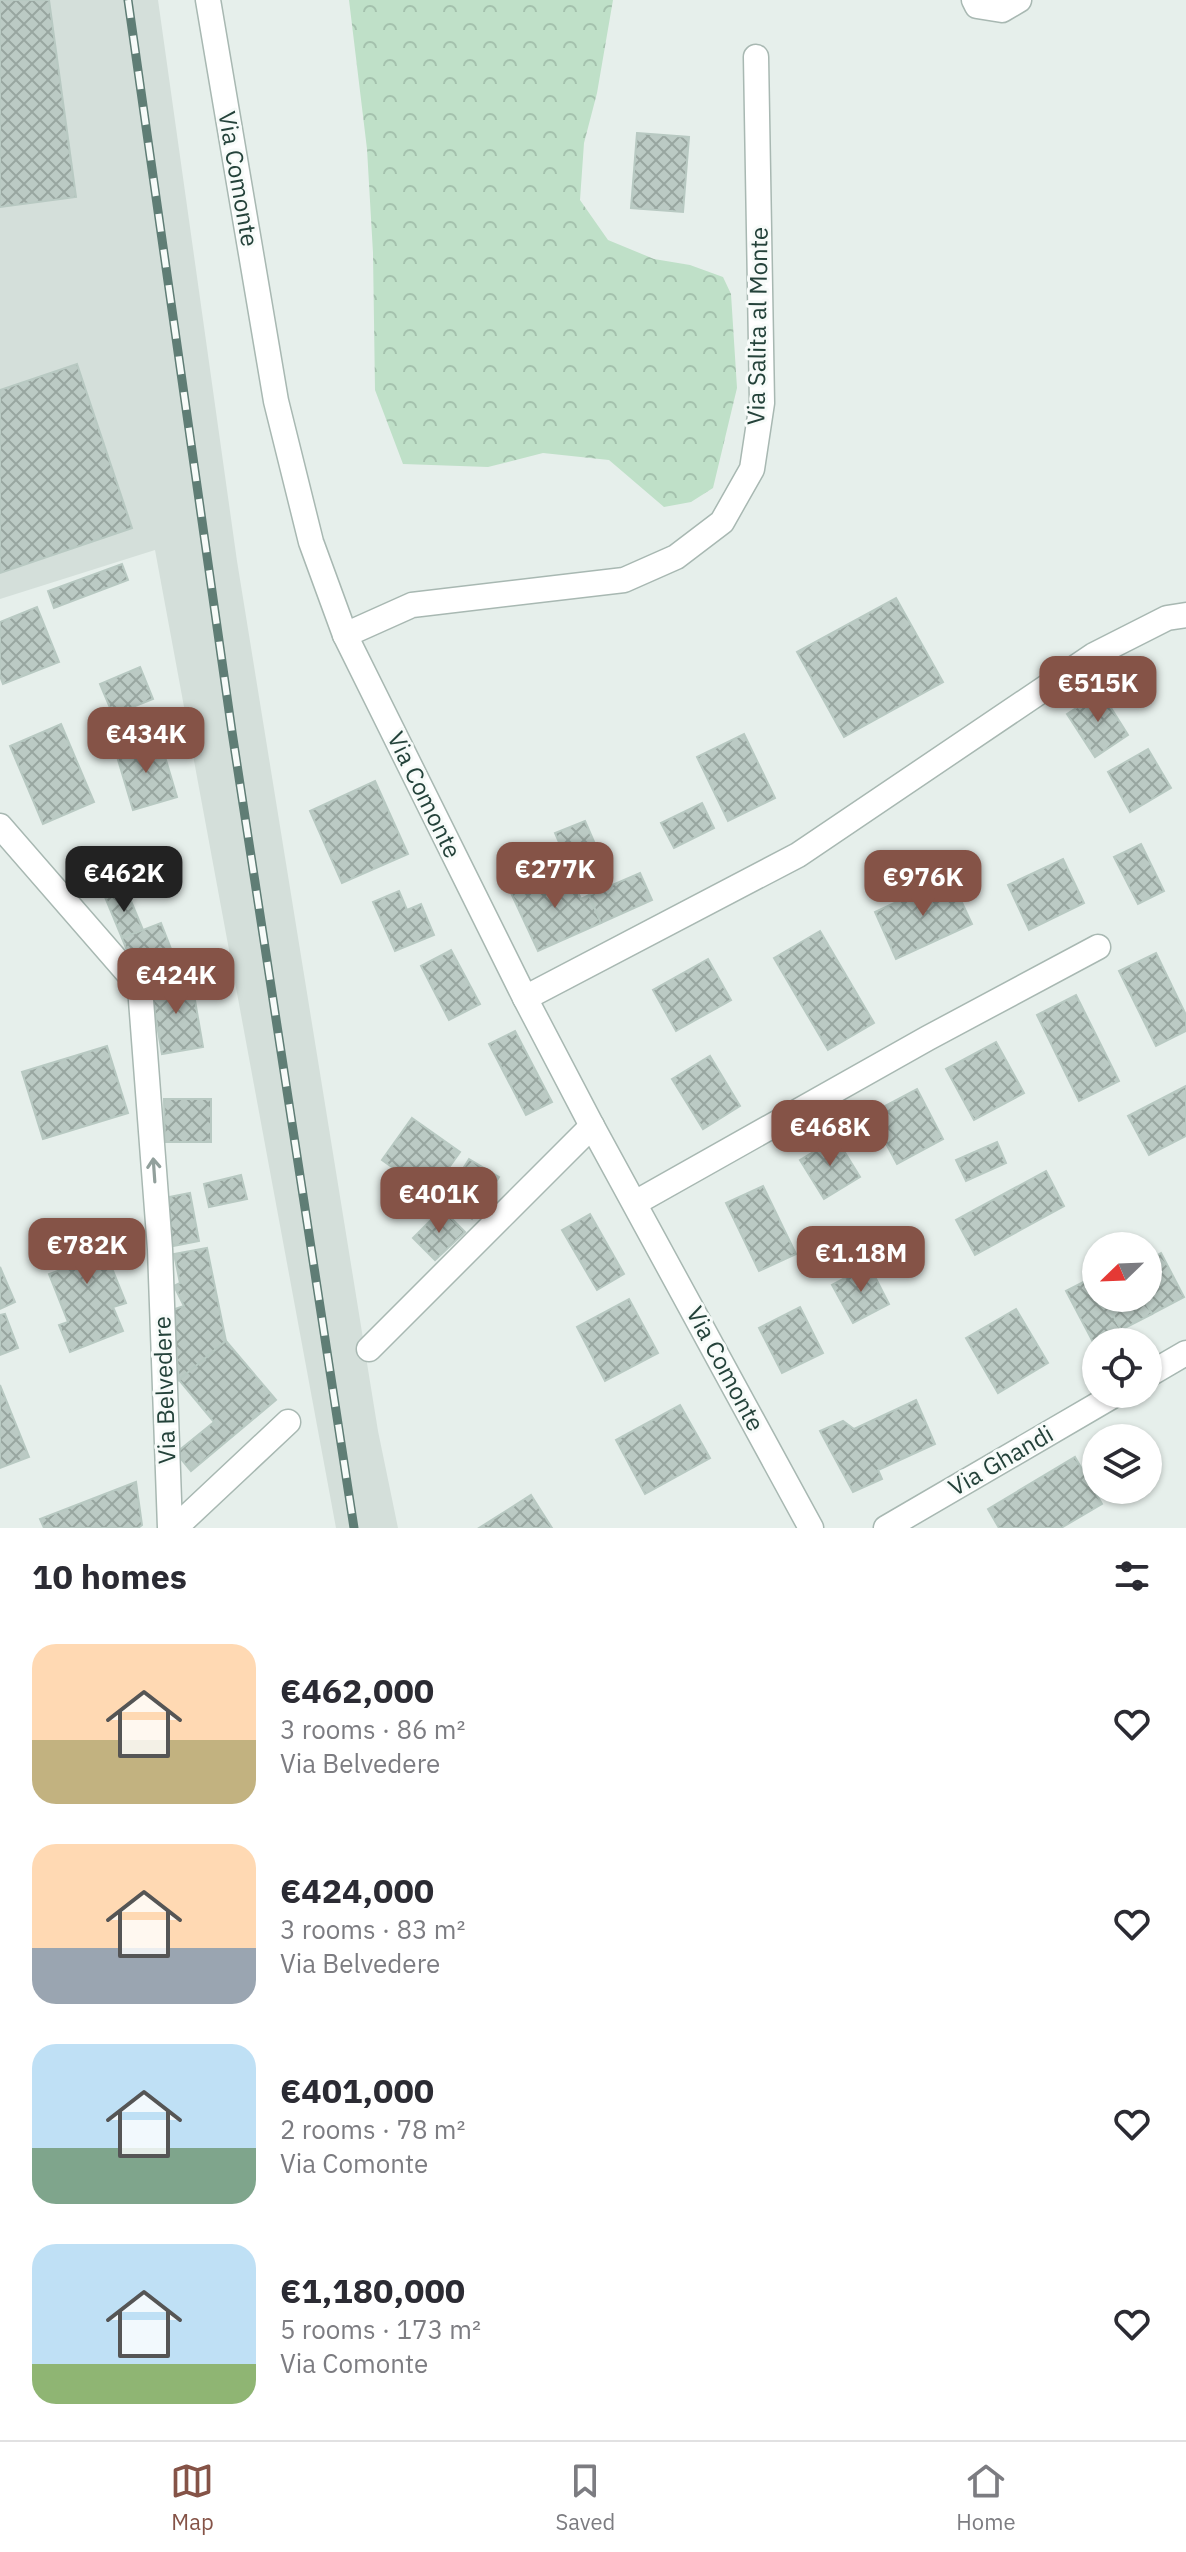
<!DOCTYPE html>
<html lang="en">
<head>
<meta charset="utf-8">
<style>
	body { margin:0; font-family:"IBM Plex Sans",sans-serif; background:#f2f2f3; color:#2b2b33; height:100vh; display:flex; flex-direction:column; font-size:30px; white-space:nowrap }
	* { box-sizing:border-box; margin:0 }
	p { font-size:26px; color:#7c7c81 }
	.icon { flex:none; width:44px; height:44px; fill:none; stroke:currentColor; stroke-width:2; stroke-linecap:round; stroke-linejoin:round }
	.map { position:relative; height:1528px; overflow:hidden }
	.details { display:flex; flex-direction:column; background:#fff; flex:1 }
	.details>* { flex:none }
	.needle { width:52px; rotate:247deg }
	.tools { position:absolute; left:1082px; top:1232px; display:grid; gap:16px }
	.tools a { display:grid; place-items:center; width:80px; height:80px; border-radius:50%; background:#fff; box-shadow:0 2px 6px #0004; font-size:40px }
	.price { position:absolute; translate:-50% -68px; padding:0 18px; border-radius:16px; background:#855347; color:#fff; font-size:26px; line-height:52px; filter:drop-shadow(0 2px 4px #0008) }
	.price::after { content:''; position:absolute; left:50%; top:48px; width:24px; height:18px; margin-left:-12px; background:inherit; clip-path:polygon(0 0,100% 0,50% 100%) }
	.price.selected { background:#222; color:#fff }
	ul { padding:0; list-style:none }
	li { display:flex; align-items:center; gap:24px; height:200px; padding:0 32px }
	li span { display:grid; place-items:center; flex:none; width:224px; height:160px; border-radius:24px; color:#555 }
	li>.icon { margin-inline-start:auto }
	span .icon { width:96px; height:96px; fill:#fffc; stroke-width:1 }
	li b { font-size:34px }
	h2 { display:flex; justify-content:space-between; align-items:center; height:96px; padding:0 32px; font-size:34px }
	.tabs { display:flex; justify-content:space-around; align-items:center; height:112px; border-top:2px solid #e1e1e2; background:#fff; font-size:22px; color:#7c7c81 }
	.tabs a { display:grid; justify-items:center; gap:4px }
	.tabs .selected { color:#855347 }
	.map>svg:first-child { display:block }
	.built { fill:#d4dfda }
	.forest { fill:url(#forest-crowns) }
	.building { fill:url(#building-cross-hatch); stroke:#b8c9c2; stroke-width:2 }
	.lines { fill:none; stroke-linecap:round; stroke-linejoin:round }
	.minor-casing { stroke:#a8b8b2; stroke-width:27 }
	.tertiary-casing { stroke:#a8b8b2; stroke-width:27 }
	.minor { stroke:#fff; stroke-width:24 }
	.tertiary { stroke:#fff; stroke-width:24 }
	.rail-casing { stroke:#5f7d75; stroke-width:9 }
	.rail { stroke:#f7fbf9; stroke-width:6; stroke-dasharray:18; stroke-linecap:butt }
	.oneway { stroke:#92a09c }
	.labels { text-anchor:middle; stroke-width:6; stroke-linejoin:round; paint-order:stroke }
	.street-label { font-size:24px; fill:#24423a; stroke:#f7fbf9 }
</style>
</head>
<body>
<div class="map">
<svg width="1186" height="1528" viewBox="0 0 1186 1528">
	<defs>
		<pattern id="forest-crowns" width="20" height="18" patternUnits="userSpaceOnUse" patternTransform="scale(2)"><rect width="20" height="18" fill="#bfe0c8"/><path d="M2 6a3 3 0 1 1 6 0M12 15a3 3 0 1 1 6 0" fill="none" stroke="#a4c1ad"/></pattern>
		<pattern id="building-cross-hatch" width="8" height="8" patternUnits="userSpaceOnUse" patternTransform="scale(2)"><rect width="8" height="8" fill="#bbcac4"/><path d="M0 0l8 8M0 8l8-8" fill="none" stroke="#98a6a0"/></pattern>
	</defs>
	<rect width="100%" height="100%" fill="#e6efeb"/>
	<path class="built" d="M0,0H158L237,561L378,1431L398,1528H336L155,550L0,599Z"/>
	<path class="forest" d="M349,0H613L597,93L584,143L580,200L608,240L654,259L690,265L723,277L731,294L737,388L713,488L691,502L664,507L609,460L543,453L488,467L403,464L375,390L373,253L367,149Z"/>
	<g class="building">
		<path d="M0,0H49L76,197L0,207Z"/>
		<path d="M637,133L689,137L683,212L631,208Z"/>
		<path d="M77,364L132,528L0,573V390Z"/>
		<path d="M122,564L128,580L54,608L48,591Z"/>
		<path d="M896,598L943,682L844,737L797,652Z"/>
		<path d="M37,607L59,662L3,684L0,676V622Z"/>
		<path d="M140,667L153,699L113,715L100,684Z"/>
		<path d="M1101,692L1128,735L1095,757L1067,714Z"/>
		<path d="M61,724L94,802L43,824L10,746Z"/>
		<path d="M744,734L775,798L728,821L697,757Z"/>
		<path d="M160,740L177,797L133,810L116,753Z"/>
		<path d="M1148,749L1171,788L1130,812L1108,772Z"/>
		<path d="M375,781L408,854L342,883L310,811Z"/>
		<path d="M702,803L714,828L674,848L661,823Z"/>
		<path d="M585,821L595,844L565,856L555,833Z"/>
		<path d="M1141,844L1164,891L1138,904L1114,857Z"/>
		<path d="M1063,859L1084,903L1029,930L1008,885Z"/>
		<path d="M567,868L581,899L589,895L601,923L538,951L511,893Z"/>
		<path d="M640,873L652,900L601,923L589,895Z"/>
		<path d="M950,877L972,924L896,959L875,912Z"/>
		<path d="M126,889L143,930L122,938L105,897Z"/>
		<path d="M399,891L407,910L421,904L434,935L395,951L373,902Z"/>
		<path d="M161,923L178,967L140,983L122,938Z"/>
		<path d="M820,931L874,1023L828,1050L774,958Z"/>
		<path d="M451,950L480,1004L449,1020L421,966Z"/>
		<path d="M1156,953L1186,1015V1031L1156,1046L1119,971Z"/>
		<path d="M708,959L731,1000L676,1031L653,990Z"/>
		<path d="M191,977L203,1047L162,1054L150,984Z"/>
		<path d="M1076,995L1119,1081L1079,1101L1037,1015Z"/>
		<path d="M515,1031L552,1102L526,1115L489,1044Z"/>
		<path d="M996,1042L1024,1093L974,1120L946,1069Z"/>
		<path d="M107,1046L128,1113L43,1139L22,1072Z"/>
		<path d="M710,1056L740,1106L703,1129L672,1079Z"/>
		<path d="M1186,1086V1136L1149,1155L1128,1116Z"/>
		<path d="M917,1089L943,1139L897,1164L870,1114Z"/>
		<path d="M164,1099H211V1142H165Z"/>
		<path d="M412,1118L460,1152L430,1194L382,1160Z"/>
		<path d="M836,1138L860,1177L824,1199L800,1160Z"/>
		<path d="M997,1142L1006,1163L966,1181L956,1160Z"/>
		<path d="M469,1159L499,1177L472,1219L443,1201Z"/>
		<path d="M1046,1171L1064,1206L975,1255L956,1220Z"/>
		<path d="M241,1175L247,1199L209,1207L204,1184Z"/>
		<path d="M763,1186L796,1254L759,1271L726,1203Z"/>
		<path d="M190,1193L199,1241L173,1246L164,1198Z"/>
		<path d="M442,1209L465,1232L435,1260L413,1238Z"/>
		<path d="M590,1214L624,1274L597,1290L562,1230Z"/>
		<path d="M105,1220L118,1251L107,1256L126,1303L113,1307L123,1331L70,1352L59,1325L68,1322L49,1274L58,1271L48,1244Z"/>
		<path d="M207,1248L226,1341L179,1380L172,1310L184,1306L174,1286L180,1283L174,1254Z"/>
		<path d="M1161,1253L1184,1297L1152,1314L1143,1298H1148V1260Z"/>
		<path d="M869,1265L889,1304L853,1323L832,1285Z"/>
		<path d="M0,1267L15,1302L0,1309Z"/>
		<path d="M1093,1277L1096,1298H1104L1121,1330L1094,1344L1066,1291Z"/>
		<path d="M1104,1298H1143L1152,1314L1121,1330Z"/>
		<path d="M629,1299L658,1353L605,1381L577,1327Z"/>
		<path d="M800,1307L823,1353L782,1373L759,1328Z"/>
		<path d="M1016,1309L1048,1363L998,1393L966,1338Z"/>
		<path d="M5,1314L18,1348L0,1355V1315Z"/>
		<path d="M226,1341L276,1400L191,1471L176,1453L214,1422L179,1380Z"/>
		<path d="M0,1385L29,1457L0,1468Z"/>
		<path d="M916,1400L935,1444L878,1470L882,1479L853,1492L820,1431L843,1421L854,1429Z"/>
		<path d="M680,1405L710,1458L645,1494L616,1440Z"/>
		<path d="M1075,1457L1102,1504L1061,1528H999L988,1509Z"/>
		<path d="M136,1482L142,1525L138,1528H44L40,1519Z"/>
		<path d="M531,1495L552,1528H479Z"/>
	</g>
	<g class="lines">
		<g class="minor-casing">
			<g id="minor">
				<path d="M974,0L977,6L1002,10L1019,0"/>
				<path d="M345,635L412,605L624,580L676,557L722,522L752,469L762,403L756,57"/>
				<path d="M0,826L140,987L160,1249L170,1528"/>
				<path d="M525,998L798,855L1094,655L1167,618L1186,615"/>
				<path d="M635,1203L928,1038L1098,947"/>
				<path d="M369,1349L592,1126"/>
				<path d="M1148,1375L1186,1353"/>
				<path d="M175,1528L288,1422"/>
				<path d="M886,1528L1116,1394"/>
			</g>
		</g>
		<g class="tertiary-casing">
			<path id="tertiary" d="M208,0L276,401L311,542L345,635L525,998L592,1126L811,1528"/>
		</g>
		<use href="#minor" class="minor"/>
		<use href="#tertiary" class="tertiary"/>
		<g class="rail-casing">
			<path id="rail" d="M128,0L232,732L354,1528"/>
		</g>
		<use href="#rail" class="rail"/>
	</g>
	<defs><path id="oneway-shaft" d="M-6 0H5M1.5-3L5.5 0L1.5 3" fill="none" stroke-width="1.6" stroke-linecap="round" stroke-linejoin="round" transform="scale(2)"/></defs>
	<use class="oneway" href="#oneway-shaft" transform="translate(154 1170) rotate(-94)"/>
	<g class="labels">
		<g class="street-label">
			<text transform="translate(238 179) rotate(80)" y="8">Via Comonte</text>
			<text transform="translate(758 326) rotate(-89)" y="8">Via Salita al Monte</text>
			<text transform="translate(424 795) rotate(64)" y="8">Via Comonte</text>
			<text transform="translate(725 1369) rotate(62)" y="8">Via Comonte</text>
			<text transform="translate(165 1390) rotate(-92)" y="8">Via Belvedere</text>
			<text transform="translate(1001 1461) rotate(-30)" y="8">Via Ghandi</text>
		</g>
	</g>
</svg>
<div class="tools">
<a><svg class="needle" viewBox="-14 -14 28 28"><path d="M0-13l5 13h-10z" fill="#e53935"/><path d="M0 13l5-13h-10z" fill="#7c7c81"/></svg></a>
<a><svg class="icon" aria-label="locate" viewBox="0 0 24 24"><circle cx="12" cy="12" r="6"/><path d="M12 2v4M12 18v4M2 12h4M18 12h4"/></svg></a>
<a><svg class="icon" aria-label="layers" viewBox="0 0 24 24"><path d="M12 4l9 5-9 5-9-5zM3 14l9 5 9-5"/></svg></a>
</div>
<b class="price" style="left:1098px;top:724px">€515K</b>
<b class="price" style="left:146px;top:775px">€434K</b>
<b class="price" style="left:555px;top:910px">€277K</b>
<b class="price selected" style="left:124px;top:914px">€462K</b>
<b class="price" style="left:923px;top:918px">€976K</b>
<b class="price" style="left:176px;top:1016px">€424K</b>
<b class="price" style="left:830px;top:1168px">€468K</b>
<b class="price" style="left:439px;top:1235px">€401K</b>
<b class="price" style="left:87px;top:1286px">€782K</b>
<b class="price" style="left:861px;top:1294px">€1.18M</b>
</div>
<section class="details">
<h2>10 homes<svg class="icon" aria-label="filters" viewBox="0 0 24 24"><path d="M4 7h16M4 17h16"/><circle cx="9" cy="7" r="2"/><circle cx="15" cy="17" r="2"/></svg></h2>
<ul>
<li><span style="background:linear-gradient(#ffd9b3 60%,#c2b280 0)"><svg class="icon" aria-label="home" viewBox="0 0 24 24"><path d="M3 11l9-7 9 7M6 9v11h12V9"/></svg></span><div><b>€462,000</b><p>3 rooms · 86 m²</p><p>Via Belvedere</p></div><svg class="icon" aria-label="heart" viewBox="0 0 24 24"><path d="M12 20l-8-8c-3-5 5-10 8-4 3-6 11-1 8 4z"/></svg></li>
<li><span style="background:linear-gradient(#ffd9b3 65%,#9aa5b1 0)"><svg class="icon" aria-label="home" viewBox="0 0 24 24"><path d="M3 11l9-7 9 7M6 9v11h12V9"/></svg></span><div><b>€424,000</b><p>3 rooms · 83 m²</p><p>Via Belvedere</p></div><svg class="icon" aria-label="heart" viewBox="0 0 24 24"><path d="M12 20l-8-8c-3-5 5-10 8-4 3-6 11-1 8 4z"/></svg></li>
<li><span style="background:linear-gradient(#bfe0f5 65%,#7fa58c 0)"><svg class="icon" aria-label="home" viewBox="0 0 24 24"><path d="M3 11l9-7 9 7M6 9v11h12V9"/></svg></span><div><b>€401,000</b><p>2 rooms · 78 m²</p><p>Via Comonte</p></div><svg class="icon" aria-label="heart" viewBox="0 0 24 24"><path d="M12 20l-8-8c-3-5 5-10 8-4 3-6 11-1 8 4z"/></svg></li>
<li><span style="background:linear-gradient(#bfe0f5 75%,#8fb573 0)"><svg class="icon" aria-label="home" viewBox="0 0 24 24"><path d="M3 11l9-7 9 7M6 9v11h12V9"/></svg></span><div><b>€1,180,000</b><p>5 rooms · 173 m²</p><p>Via Comonte</p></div><svg class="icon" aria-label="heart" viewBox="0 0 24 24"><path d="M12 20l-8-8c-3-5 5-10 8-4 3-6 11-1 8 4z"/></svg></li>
</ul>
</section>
<nav class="tabs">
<a class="selected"><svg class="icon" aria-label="map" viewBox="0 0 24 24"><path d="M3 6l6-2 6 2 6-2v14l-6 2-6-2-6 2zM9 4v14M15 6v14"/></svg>Map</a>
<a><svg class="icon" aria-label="saved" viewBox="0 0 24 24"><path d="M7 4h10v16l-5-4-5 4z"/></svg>Saved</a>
<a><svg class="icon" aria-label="home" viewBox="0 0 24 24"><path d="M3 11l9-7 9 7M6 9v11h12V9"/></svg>Home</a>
</nav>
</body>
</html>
